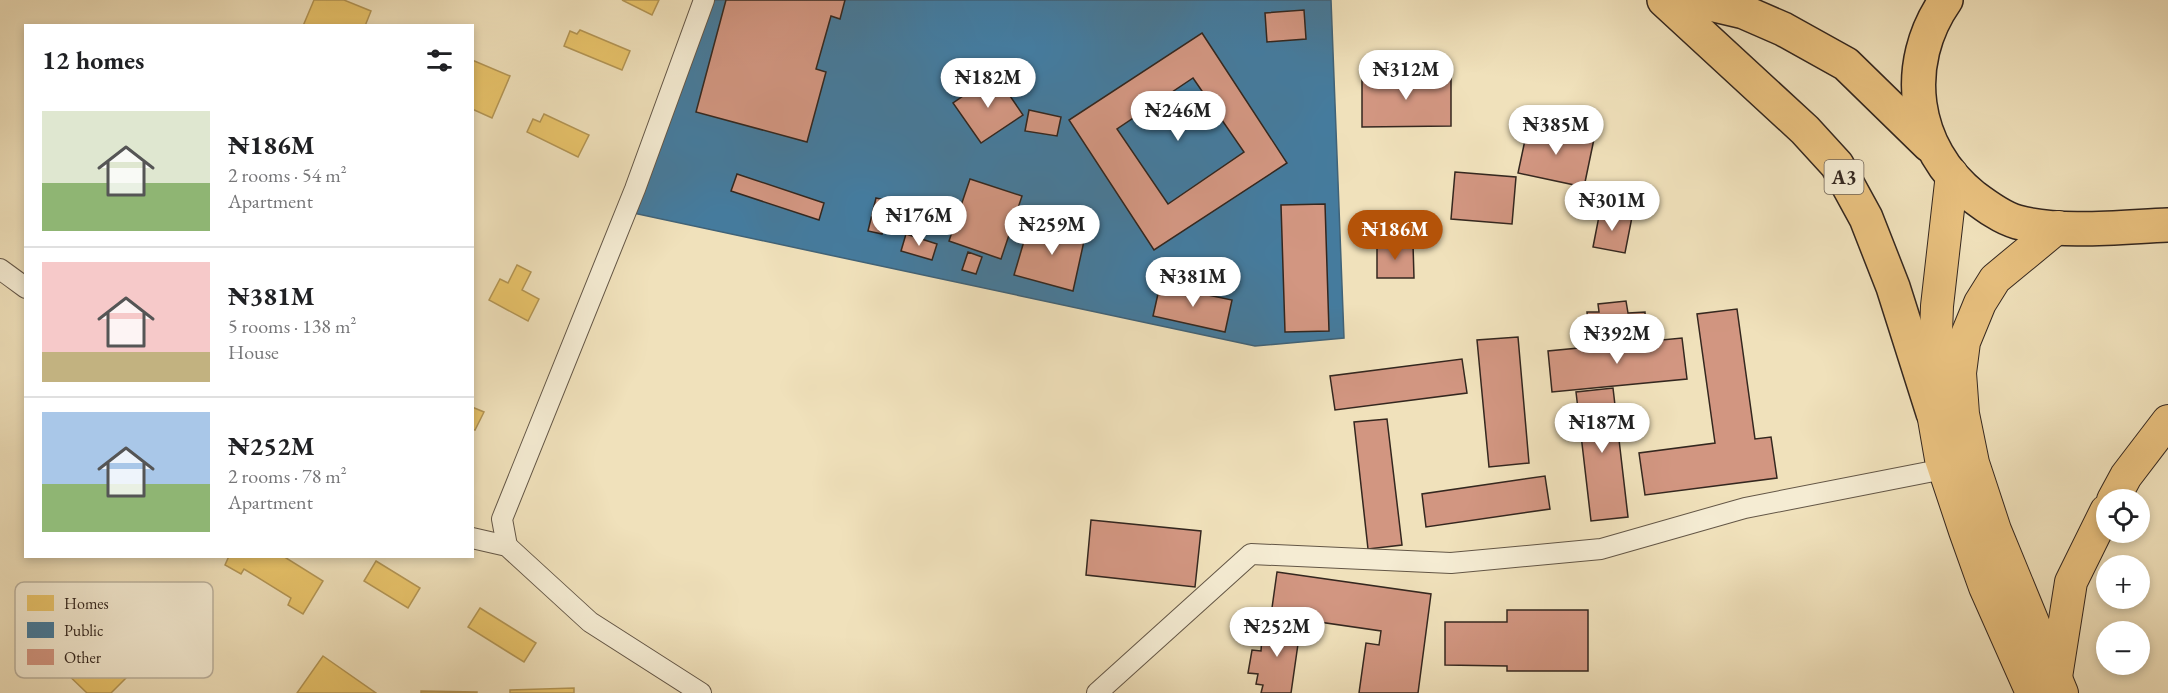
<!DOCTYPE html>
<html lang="en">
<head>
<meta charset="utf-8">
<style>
	body { margin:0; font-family:"EB Garamond",serif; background:#f2f2f2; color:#202124; height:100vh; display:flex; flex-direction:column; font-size:22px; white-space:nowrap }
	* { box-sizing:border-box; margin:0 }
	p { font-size:20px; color:#757577 }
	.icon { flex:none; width:33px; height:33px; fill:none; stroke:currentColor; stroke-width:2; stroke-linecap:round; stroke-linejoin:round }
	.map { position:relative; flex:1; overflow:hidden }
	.drawer { position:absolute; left:24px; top:24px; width:450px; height:534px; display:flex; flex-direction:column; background:#fff; border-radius:0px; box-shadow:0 3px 9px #0003 }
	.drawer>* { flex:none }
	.tools { position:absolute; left:2096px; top:489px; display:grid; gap:12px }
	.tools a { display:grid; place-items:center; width:54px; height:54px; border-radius:50%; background:#fff; box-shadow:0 3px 9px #0003; font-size:30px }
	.price { position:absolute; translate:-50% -51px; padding:0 14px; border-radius:21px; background:#fff; color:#222; font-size:20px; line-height:39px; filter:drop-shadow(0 2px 3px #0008) }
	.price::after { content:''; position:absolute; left:50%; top:36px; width:18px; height:14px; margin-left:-9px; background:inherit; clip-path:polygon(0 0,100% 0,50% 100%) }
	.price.on { background:#b45309; color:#fff }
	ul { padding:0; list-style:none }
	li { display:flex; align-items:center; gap:18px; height:150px; padding:0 18px }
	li+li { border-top:2px solid #e0e0e0 }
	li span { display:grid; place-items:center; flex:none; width:168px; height:120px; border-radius:0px; color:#555 }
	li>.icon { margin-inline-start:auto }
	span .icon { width:72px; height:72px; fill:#fffc; stroke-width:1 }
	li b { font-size:26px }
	h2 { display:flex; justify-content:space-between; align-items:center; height:72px; padding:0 18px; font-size:26px }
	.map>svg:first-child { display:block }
	.homes { fill:#e9c46a; stroke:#b39554; stroke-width:1.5 }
	.public { fill:#457b9d; stroke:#406277; stroke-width:1.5 }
	.building { fill:#d29681; stroke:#34271f; stroke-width:1.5; fill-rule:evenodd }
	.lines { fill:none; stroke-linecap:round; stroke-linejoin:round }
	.minor-casing { stroke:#635646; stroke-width:22 }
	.primary-casing { stroke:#34271f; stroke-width:34 }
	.trunk-casing { stroke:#34271f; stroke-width:36 }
	.minor { stroke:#f5ecd3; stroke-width:20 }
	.primary { stroke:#e8c07e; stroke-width:32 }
	.trunk { stroke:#e8c07e; stroke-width:33 }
	.labels { text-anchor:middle; stroke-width:6; stroke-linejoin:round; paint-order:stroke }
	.shield { fill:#f5ecd3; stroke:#6e6255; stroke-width:1.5 }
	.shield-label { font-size:20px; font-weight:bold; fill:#34271f }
	.key { fill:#f5ecd3; stroke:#bbb19d; stroke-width:1.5 }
	.key-label { font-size:16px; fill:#34271f }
</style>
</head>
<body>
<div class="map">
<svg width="2168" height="693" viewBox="0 0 2168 693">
	<rect width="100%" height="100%" fill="#f0e1bb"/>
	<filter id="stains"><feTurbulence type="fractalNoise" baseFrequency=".00333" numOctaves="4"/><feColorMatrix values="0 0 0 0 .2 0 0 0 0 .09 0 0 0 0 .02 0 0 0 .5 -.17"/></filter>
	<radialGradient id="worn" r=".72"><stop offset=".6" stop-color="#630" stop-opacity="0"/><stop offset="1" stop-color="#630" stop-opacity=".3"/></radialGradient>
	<g class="homes">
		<path d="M314,0H344L371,11L365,26H303Z"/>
		<path d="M622,0H659L652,15Z"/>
		<path d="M580,30L630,51L622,70L564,46L570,31L577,34Z"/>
		<path d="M472,60L510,76L492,118L472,109Z"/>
		<path d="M544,114L589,135L578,157L527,132L533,119L540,122Z"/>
		<path d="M517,265L531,272L522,290L539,299L528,321L489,300L500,279L508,283Z"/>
		<path d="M472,407L484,412L475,430L472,429Z"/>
		<path d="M229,556H283L323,581L303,614L288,605L291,598L244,569L241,574L225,565Z"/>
		<path d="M376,561L420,588L408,608L364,581Z"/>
		<path d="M480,608L536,643L524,662L468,627Z"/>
		<path d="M95,632L134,670L111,693H87L60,667Z"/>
		<path d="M323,656L376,693H297Z"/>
		<path d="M574,688V693H510V690Z"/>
		<path d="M421,691L477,692V693H421Z"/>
	</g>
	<path class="public" d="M707,0H1331L1344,338L1255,346L633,213Z"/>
	<g class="building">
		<path d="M726,0H845L840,19L831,16L816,69L826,72L807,142L696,112Z"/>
		<path d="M1304,10L1306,39L1267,42L1265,13Z"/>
		<path d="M1202,33L1287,163L1154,250L1069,120ZM1193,78L1244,152L1168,204L1117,129Z"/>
		<path d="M995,74L1023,115L981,143L953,103Z"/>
		<path d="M1362,76H1451V126L1362,127Z"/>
		<path d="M1029,110L1061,117L1057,136L1025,131Z"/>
		<path d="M1528,126L1594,139L1584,187L1518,173Z"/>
		<path d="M1455,172L1516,177L1512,224L1451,219Z"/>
		<path d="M737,174L824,203L819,220L731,191Z"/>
		<path d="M970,179L1022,196L1001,259L949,241Z"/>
		<path d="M876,198L890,201L882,234L868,231Z"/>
		<path d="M1325,204L1329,331L1285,332L1281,205Z"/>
		<path d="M1600,211L1632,217L1625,253L1593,247Z"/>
		<path d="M1047,220L1086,232L1073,291L1014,275L1027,231L1042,237Z"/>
		<path d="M906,234L937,244L932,260L901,251Z"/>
		<path d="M1413,244L1414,278H1377V245Z"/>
		<path d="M968,252L982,257L976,274L962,270Z"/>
		<path d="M1160,285L1232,300L1225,332L1153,316Z"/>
		<path d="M1626,301L1628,313L1645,312L1646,332L1589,337L1587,312H1599L1598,304Z"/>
		<path d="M1737,309L1755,439L1771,437L1777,478L1645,495L1639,453L1715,443L1697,314Z"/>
		<path d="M1518,337L1529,463L1489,467L1477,340Z"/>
		<path d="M1682,338L1687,379L1552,392L1548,351Z"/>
		<path d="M1462,359L1467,393L1335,410L1330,376Z"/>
		<path d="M1613,388L1628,517L1591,521L1576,392Z"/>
		<path d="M1387,419L1402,545L1368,549L1354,422Z"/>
		<path d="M1545,476L1550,509L1426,527L1422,494Z"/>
		<path d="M1091,520L1201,531L1195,587L1086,575Z"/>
		<path d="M1277,572L1431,594L1418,693H1359L1366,643L1379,645L1381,631L1271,615Z"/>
		<path d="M1507,610H1588V671H1507V666L1445,665V622H1507Z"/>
		<path d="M1272,619L1301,623L1291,693H1261L1263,685L1256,684L1258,674L1248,673L1252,650L1261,651L1262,637L1269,639Z"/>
	</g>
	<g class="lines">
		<g class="minor-casing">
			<g id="minor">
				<path d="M0,269L26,288"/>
				<path d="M472,538L507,546L590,622L701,693"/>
				<path d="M507,546L502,519L635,189L704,0"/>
				<path d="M1097,693L1251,554L1451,563L1601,549L1745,508L1944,469"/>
			</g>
		</g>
		<g class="primary-casing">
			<g id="primary">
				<path d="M1952,174L1937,306L1933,413L1941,459L1965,531L1985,587L2032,693"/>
				<path d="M2058,227L1995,279L1980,303L1964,342L1960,373L1963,414L1973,463L1995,530L2062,693"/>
				<path d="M2113,500L2126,476L2168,421"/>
				<path d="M2056,677L2071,582L2106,511"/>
			</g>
		</g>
		<g class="trunk-casing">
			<g id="trunk">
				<path d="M1664,0L1805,130L1837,165L1866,218L1893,287L1933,413"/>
				<path d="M1693,0L1744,12L1783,29L1846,64L1929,145"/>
				<path d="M1946,0C1901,64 1912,148 1974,197C1986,206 2002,218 2017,222C2063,234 2121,227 2168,225"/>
			</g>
		</g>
		<use href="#minor" class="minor"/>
		<use href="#primary" class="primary"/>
		<use href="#trunk" class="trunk"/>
	</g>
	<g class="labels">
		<rect class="shield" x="1824.5" y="160" width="39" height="34" rx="4.5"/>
		<g class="shield-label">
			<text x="1844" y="184">A3</text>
		</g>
	</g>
	<rect x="15" y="582" width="198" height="96" rx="9" class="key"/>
	<rect x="27" y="595" width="27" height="16" fill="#e9c46a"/>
	<rect x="27" y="622" width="27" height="16" fill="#457b9d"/>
	<rect x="27" y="649" width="27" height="16" fill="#d29681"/>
	<g class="key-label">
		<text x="64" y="609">Homes</text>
		<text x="64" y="636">Public</text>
		<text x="64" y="663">Other</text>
	</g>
	<rect width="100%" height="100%" filter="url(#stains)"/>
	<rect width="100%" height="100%" fill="url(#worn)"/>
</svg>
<div class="tools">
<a><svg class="icon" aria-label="locate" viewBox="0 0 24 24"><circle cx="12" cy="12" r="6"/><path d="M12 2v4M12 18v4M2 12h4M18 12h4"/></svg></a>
<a>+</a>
<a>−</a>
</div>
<b class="price" style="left:1406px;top:101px">₦312M</b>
<b class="price" style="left:988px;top:109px">₦182M</b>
<b class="price" style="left:1178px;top:142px">₦246M</b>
<b class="price" style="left:1556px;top:156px">₦385M</b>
<b class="price" style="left:1612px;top:232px">₦301M</b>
<b class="price" style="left:919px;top:247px">₦176M</b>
<b class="price" style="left:1052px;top:256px">₦259M</b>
<b class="price on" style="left:1395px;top:261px">₦186M</b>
<b class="price" style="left:1193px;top:308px">₦381M</b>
<b class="price" style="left:1617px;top:365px">₦392M</b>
<b class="price" style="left:1602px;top:454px">₦187M</b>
<b class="price" style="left:1277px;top:658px">₦252M</b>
<section class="drawer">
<h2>12 homes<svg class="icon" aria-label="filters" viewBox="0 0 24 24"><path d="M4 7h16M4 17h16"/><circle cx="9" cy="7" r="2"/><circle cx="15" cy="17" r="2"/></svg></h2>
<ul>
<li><span style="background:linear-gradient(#dfe7d0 60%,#8fb573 0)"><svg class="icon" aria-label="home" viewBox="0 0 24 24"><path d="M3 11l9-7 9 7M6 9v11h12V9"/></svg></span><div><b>₦186M</b><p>2 rooms · 54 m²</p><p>Apartment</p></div></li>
<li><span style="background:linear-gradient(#f6c9c9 75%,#c2b280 0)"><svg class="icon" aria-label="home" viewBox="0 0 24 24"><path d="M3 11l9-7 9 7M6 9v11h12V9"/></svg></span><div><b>₦381M</b><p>5 rooms · 138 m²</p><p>House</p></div></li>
<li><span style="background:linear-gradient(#a9c7e8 60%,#8fb573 0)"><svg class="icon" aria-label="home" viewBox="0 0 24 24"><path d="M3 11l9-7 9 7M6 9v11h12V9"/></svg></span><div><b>₦252M</b><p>2 rooms · 78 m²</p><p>Apartment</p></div></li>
</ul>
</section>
</div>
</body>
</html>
